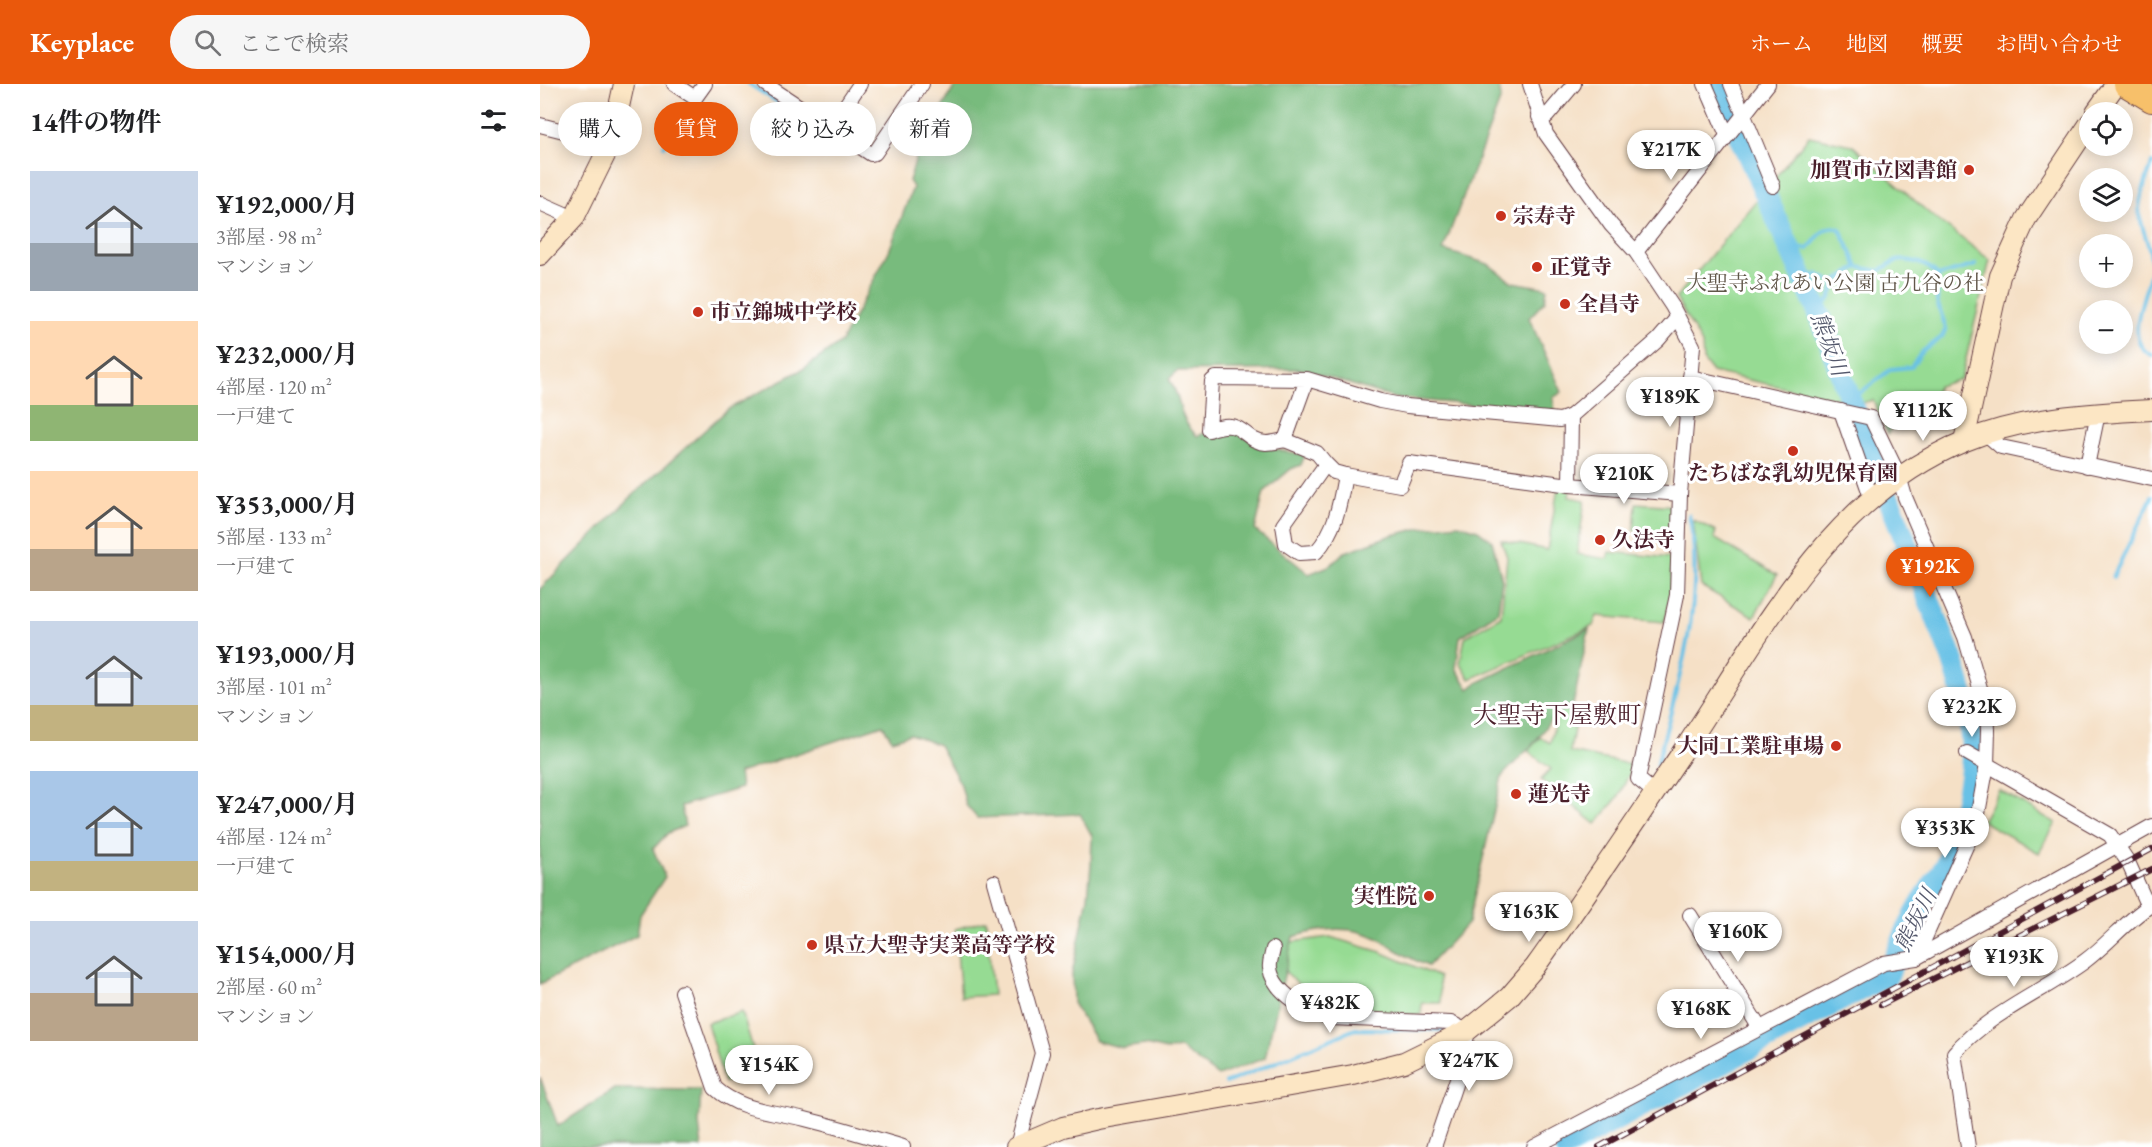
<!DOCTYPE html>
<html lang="ja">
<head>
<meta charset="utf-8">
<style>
	body { margin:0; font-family:"EB Garamond","Noto Serif JP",serif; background:#f6f6f6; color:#202124; height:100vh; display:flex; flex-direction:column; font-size:22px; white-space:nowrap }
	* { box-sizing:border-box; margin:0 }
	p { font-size:20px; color:#757577 }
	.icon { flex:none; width:33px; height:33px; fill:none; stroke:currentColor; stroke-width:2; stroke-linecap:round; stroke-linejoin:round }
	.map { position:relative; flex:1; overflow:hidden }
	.drawer { display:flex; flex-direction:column; background:#fff; width:540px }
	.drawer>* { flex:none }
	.guide { position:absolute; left:18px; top:18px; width:570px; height:54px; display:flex; gap:12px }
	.controls { position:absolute; left:1539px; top:18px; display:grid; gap:12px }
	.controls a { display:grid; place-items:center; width:54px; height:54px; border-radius:50%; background:#fff; box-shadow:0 3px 15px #0003; font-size:30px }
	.price { position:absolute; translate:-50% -51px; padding:0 14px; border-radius:21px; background:#fff; color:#222; font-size:20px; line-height:39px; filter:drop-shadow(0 2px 3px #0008) }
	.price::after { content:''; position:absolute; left:50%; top:36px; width:18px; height:14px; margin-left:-9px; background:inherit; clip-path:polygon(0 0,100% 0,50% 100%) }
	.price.current { background:#ea580c; color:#fff }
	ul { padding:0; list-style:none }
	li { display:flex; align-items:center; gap:18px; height:150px; padding:0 30px }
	li span { display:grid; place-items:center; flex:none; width:168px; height:120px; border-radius:0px; color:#555 }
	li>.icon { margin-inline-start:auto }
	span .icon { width:72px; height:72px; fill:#fffc; stroke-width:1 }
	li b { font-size:26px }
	h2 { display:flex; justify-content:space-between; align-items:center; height:72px; padding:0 30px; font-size:26px }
	.chip { padding:0 21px; border-radius:27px; background:#fff; box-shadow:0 3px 15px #0003; font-size:21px; line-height:54px }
	.chip.current { background:#ea580c; color:#fff }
	header { display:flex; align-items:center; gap:36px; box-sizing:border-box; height:84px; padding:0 30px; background:#ea580c; color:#fff }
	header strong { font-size:28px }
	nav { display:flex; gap:33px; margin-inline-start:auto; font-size:21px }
	.search { width:420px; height:54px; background:#f6f6f6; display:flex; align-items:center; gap:15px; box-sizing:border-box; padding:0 21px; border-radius:33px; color:#757577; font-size:22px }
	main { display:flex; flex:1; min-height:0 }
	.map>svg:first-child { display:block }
	.green { fill:#96db93; stroke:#707d5f; stroke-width:1.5 }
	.forest { fill:#78bb7d; stroke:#616d54; stroke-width:1.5 }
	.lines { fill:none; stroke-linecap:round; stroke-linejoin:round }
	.stream { stroke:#68c1e6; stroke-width:4 }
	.river { stroke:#68c1e6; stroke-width:22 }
	.street-casing { stroke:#643c42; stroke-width:16 }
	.secondary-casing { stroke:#643c42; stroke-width:22 }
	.highway-casing { stroke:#643c42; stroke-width:28 }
	.street { stroke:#fff; stroke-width:14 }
	.secondary { stroke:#fce6c4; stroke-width:20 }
	.highway { stroke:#f7c06b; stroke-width:26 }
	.rail-casing { stroke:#4a1f2b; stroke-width:6 }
	.rail { stroke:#fff; stroke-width:4; stroke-dasharray:11; stroke-linecap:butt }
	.poi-dot { fill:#c8321e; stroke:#fff; stroke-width:2 }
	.labels { text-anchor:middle; stroke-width:6; stroke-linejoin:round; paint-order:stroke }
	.poi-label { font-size:21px; font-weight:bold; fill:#4a1f2b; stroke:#fff; text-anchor:start }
	.park-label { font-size:21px; fill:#61574a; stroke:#fff }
	.water-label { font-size:22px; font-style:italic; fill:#54586c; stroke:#fff }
	.quarter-label { font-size:24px; fill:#4a1f2b; stroke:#fff }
</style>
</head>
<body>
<header>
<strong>Keyplace</strong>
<div class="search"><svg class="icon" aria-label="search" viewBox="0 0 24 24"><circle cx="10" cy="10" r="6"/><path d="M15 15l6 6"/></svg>ここで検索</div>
<nav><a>ホーム</a><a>地図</a><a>概要</a><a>お問い合わせ</a></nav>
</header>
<main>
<section class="drawer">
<h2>14件の物件<svg class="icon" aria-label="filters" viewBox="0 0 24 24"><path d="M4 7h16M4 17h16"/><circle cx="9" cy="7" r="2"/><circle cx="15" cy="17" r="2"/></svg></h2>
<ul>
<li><span style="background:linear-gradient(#c9d6e8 60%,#9aa5b1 0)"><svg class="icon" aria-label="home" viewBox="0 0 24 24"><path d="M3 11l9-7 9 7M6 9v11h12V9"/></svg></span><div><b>¥192,000/月</b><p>3部屋 · 98 m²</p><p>マンション</p></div></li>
<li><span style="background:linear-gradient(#ffd9b3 70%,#8fb573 0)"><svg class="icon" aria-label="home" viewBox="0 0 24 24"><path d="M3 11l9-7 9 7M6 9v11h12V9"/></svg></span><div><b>¥232,000/月</b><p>4部屋 · 120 m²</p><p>一戸建て</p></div></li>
<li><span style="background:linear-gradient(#ffd9b3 65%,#b9a48a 0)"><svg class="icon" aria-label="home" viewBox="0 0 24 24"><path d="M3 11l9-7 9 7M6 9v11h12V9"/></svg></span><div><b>¥353,000/月</b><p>5部屋 · 133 m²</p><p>一戸建て</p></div></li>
<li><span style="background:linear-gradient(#c9d6e8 70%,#c2b280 0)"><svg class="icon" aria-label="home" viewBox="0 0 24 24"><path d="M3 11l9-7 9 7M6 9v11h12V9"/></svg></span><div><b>¥193,000/月</b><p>3部屋 · 101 m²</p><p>マンション</p></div></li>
<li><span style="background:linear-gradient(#a9c7e8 75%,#c2b280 0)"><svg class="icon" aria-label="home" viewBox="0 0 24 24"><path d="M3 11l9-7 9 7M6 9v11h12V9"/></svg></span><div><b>¥247,000/月</b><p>4部屋 · 124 m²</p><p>一戸建て</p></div></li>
<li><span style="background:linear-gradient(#c9d6e8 60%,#b9a48a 0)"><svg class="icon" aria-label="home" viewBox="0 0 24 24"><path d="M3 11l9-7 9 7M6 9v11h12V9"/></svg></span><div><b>¥154,000/月</b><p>2部屋 · 60 m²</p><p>マンション</p></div></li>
</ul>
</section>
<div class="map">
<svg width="1612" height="1063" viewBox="0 0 1612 1063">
	<rect width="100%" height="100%" fill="#fff"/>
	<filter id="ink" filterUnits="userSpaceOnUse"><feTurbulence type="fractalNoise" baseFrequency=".0167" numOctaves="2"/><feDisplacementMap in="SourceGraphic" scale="12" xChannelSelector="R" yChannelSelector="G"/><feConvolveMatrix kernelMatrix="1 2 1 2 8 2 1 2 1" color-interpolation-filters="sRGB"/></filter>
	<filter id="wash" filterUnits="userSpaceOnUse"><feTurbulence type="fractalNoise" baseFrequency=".008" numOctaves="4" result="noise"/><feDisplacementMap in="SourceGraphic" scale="24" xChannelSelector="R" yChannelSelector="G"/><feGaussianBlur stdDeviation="1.35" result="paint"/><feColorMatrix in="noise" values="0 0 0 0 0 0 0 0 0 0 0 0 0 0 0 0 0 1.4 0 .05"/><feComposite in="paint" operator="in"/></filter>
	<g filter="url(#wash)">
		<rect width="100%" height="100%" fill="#f5e0c6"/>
		<g class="green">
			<path d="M1269,52L1312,61L1390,130L1450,176L1421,295L1398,302L1391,318C1371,318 1355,333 1348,350L1333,316L1319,320L1172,288L1163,276L1162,260L1136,214Z"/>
			<path d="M1018,404L1030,406L1029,413L1045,416L1037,470L1067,475L1069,468L1132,474L1130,512L1124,538L1057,532L1053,542L930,595L920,579L925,553L961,532L967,473L961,456L1007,466Z"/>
			<path d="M1096,419L1135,422L1133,450L1094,447Z"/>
			<path d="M1153,436L1176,447L1174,454L1237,491L1214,533L1161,502Z"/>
			<path d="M1024,626L1037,628L1030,668L1094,681L1078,713L1056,740L1001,696L1011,685L988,667L1000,653L1010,659L1017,631Z"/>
			<path d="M1459,706L1516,739L1499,769L1442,737Z"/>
			<path d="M446,836L453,911L421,913L415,845Z"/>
			<path d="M790,853L841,868L899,893L901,919H882L881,931L788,928L733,876L744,859Z"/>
			<path d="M202,928L220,988L184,998L167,939Z"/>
		</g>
		<g class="forest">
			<path d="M416,0H959L961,14L903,166L948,180L972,198L1007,204L1005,217L989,234L1022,308L1013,314L1015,327L1005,331L946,322L854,314L762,285L637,287L629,295C644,318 635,330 657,352L684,342L725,363L765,371L761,381L751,385L724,408L715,446L769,490L791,481L803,469L849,452L881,444L919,440L938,446L952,457L962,496L958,528L920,553L916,584L929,605L937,599L1049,545L1033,621L1015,630L994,659L962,692L928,839L888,882C869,875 856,865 839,855C811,840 781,844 753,853L725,974L678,992L640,964L626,966L605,961L583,964L556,957L533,919L532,890L548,813L551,781L552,752L540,730L437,734L426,721L421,701L399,661L370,650L352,656L343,641L199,689L201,704L141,722L145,742L128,749L113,765L125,793L100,831L97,851L0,900V505L89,415L188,325L265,284L301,258L349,167L373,103L369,97L379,64Z"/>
			<path d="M0,993L18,1042L75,1005L161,1006L159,1040L162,1063H0Z"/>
		</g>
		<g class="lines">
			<g class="stream">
				<path d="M209,0L297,56"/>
				<path d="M124,62L159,18"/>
				<path d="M1612,79C1608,93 1600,110 1599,124C1599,143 1612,162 1612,182C1609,206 1580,257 1612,271"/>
				<path d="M1250,161L1268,165C1278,155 1284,138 1300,145L1318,183L1339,187C1345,184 1351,178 1357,177C1370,174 1391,181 1398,192"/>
				<path d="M1265,197L1277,190L1294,199"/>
				<path d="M1278,226C1289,219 1293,211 1294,199L1318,183"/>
				<path d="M1311,316L1351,285L1371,283L1383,267L1402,253L1406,244L1397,218L1398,192L1436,181"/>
				<path d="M1573,493L1612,413"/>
				<path d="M1117,681C1137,601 1167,514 1149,431"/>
				<path d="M686,999L815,945L907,946"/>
			</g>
			<path class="river" d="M1025,1063L1348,891C1358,864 1370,838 1385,813C1392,801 1401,791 1407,778C1420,750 1433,695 1432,663C1430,633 1421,602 1412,574L1317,335L1281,234L1176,0"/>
		</g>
	</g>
	<g filter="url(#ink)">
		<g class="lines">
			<g class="street-casing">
				<g id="street">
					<path d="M134,0L155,14L165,0"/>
					<path d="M225,0L331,70L335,69L382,0"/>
					<path d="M990,0L1006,50L1071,141L1096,168L1132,222L1153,262L1140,410L1137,511L1098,695L1114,708"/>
					<path d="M1165,0L1187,51"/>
					<path d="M1191,0L1233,102"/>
					<path d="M999,33L1007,32L1034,0"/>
					<path d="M0,41L71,59"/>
					<path d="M291,43L320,0"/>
					<path d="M0,119L34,134"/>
					<path d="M1096,168L1228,0"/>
					<path d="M1150,293L1331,334L1359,392L1365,413L1425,553L1447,628L1448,646L1447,681L1436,740L1376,874"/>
					<path d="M767,295L745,356C739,357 732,359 726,359C701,357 705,332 669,346L672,297L676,294L767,295L840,317L867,322L1020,336L1031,332L1118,256L1137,234"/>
					<path d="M1301,327L1331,413"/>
					<path d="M1446,350L1461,363L1612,395"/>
					<path d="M745,356L777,369L786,380L743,441L746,460L759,469L776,468C796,446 800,419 805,391L794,388L786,380"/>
					<path d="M1547,382L1558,329"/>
					<path d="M805,391L860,401L869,379L1030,401L1140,410"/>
					<path d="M1030,401L1031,332"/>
					<path d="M1427,669L1570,751L1588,778L1608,823C1585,838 1568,860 1545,877C1503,908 1449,929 1414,969L1428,1063"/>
					<path d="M454,798L502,969L477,1062"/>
					<path d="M1150,831L1219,943"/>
					<path d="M733,865C732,871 729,878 730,884C733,909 770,929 791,934L911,939L927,947L925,971L894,1063"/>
					<path d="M142,908L175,1004C200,1027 233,1027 265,1035C298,1043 330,1053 363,1063"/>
					<path d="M994,1063L1344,879L1376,874L1612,742"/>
				</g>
			</g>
			<g class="secondary-casing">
				<g id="secondary">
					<path d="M1556,28L1576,0"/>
					<path d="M0,171L34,134L71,59L84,0"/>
					<path d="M1424,357L1460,192L1486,135L1550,39"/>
					<path d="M476,1063L523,1043L558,1035L813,991L864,978L927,947L969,913L995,883C1045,813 1093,741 1141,670C1221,552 1286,414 1425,357C1483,333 1550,329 1612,326"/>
				</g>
			</g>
			<g class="highway-casing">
				<path id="highway" d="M1587,0L1612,15"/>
			</g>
			<use href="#street" class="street"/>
			<use href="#secondary" class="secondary"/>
			<use href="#highway" class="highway"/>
			<g class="rail-casing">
				<g id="rail">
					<path d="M1341,921L1612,785"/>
					<path d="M1059,1063L1612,765"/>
				</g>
			</g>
			<use href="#rail" class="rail"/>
		</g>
	</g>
	<g class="poi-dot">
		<circle cx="1429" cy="86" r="6"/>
		<circle cx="961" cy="132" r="6"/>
		<circle cx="997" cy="183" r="6"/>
		<circle cx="1025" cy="220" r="6"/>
		<circle cx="158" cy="228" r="6"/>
		<circle cx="1253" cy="367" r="6"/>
		<circle cx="1060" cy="456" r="6"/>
		<circle cx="1296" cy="662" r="6"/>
		<circle cx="976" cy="710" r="6"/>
		<circle cx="889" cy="812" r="6"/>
		<circle cx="272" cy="861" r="6"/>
	</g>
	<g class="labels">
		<g class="poi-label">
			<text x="1417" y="93" text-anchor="end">加賀市立図書館</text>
			<text x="973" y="139">宗寿寺</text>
			<text x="1009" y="190">正覚寺</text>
			<text x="1037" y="227">全昌寺</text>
			<text x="170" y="235">市立錦城中学校</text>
			<text x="1253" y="396" text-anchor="middle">たちばな乳幼児保育園</text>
			<text x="1072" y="463">久法寺</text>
			<text x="1284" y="669" text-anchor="end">大同工業駐車場</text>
			<text x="988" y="717">蓮光寺</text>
			<text x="877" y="819" text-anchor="end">実性院</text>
			<text x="284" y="868">県立大聖寺実業高等学校</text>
		</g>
		<g class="park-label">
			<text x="1295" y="206">大聖寺ふれあい公園 古九谷の社</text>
		</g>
		<g class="water-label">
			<text transform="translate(1290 260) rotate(70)" y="8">熊坂川</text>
			<text transform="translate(1375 836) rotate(-63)" y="8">熊坂川</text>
		</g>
		<g class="quarter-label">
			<text x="1017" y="639">大聖寺下屋敷町</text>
		</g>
	</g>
</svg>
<div class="controls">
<a><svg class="icon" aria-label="locate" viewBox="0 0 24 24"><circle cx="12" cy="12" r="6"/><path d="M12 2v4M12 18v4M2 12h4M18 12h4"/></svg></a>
<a><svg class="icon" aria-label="layers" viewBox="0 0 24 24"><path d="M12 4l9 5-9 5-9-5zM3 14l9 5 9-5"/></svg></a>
<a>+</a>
<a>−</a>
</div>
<b class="price" style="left:1131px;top:97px">¥217K</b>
<b class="price" style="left:1130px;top:344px">¥189K</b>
<b class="price" style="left:1383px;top:358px">¥112K</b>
<b class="price" style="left:1084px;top:421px">¥210K</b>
<b class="price current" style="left:1390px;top:514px">¥192K</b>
<b class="price" style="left:1432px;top:654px">¥232K</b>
<b class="price" style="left:1405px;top:775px">¥353K</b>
<b class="price" style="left:989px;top:859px">¥163K</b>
<b class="price" style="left:1198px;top:879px">¥160K</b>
<b class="price" style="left:1474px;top:904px">¥193K</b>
<b class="price" style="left:790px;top:950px">¥482K</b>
<b class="price" style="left:1161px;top:956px">¥168K</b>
<b class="price" style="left:929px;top:1008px">¥247K</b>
<b class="price" style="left:229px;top:1012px">¥154K</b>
<div class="guide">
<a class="chip">購入</a>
<a class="chip current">賃貸</a>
<a class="chip">絞り込み</a>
<a class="chip">新着</a>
</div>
</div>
</main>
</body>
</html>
